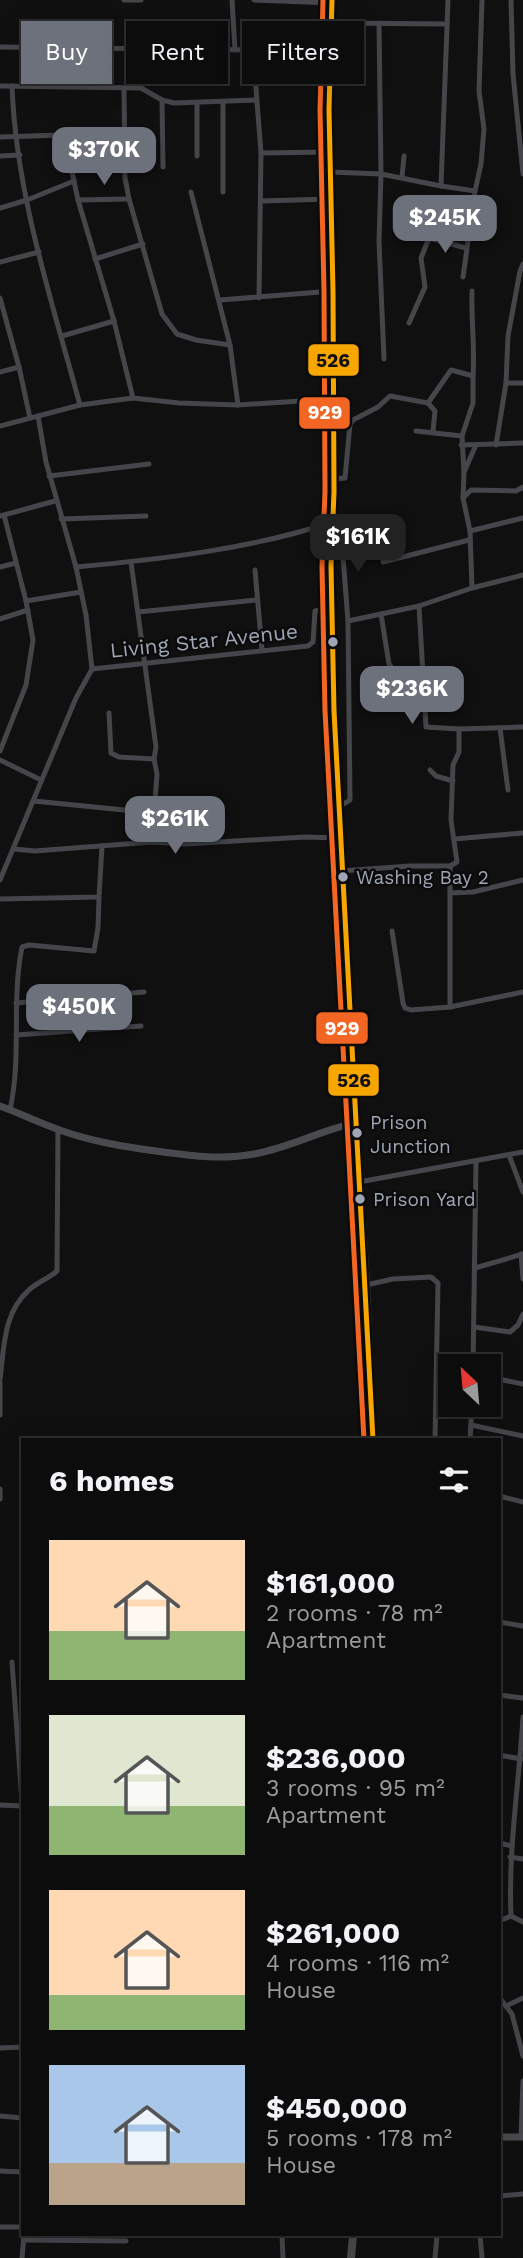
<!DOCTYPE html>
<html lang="en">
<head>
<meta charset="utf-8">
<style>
	body { margin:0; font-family:"Work Sans",sans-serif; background:#151516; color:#f1f3f6; height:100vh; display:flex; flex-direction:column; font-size:26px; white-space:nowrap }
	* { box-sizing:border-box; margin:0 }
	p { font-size:23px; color:#9a9b9d }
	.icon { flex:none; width:38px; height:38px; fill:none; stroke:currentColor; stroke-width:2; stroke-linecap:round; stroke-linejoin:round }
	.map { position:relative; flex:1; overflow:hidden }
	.details { position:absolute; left:21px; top:1438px; width:480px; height:798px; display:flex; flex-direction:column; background:#0c0c0d; border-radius:0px; box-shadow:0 7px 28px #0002,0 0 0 2px #2c2c2e }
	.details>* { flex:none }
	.hud { position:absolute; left:21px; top:21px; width:481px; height:63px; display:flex; gap:14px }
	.needle { width:46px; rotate:334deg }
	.controls { position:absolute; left:438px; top:1354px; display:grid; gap:14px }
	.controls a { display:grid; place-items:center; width:63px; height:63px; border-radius:0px; background:#0c0c0d; box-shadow:0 7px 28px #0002,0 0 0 2px #2c2c2e; font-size:35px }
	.price { position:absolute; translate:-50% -60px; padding:0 16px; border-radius:14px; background:#6d717b; color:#fff; font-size:23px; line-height:46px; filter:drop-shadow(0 2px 4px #0008) }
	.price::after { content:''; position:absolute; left:50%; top:42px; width:21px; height:16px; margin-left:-10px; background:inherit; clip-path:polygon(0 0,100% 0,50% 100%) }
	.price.selected { background:#222; color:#fff }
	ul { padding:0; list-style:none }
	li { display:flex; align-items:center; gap:21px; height:175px; padding:0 28px }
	li span { display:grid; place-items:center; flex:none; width:196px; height:140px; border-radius:0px; color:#555 }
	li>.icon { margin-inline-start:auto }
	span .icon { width:84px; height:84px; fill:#fffc; stroke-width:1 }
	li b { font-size:30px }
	h2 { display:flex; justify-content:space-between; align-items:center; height:84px; padding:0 28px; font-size:30px }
	.chip { padding:0 24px; border-radius:0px; background:#0c0c0d; box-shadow:0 7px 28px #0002,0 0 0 2px #2c2c2e; font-size:24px; line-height:63px }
	.chip.selected { background:#6d717b; color:#fff }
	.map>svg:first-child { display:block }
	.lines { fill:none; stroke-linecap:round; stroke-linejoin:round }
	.street { stroke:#44464a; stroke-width:5 }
	.secondary { stroke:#484a4e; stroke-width:7 }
	.primary { stroke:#47484b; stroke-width:8 }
	.bus-1-casing { stroke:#0b0b0c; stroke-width:10 }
	.bus-2-casing { stroke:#0b0b0c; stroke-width:10 }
	.bus-1 { stroke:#f7a600; stroke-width:5 }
	.bus-2 { stroke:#f26522; stroke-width:5 }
	.bus-dot { fill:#9fa5b4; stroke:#0b0b0c; stroke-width:2.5 }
	.labels { text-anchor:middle; stroke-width:5; stroke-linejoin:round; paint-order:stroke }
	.bus-label { font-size:19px; fill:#9fa5b4; stroke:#0b0b0c; text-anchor:start }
	.street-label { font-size:21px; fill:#9fa5b4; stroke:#0b0b0c }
	.line-badge { stroke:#0b0b0c; stroke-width:2.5 }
	.badge-label { font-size:19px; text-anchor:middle; font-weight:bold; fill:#fff }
	.pale-badge-label { font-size:19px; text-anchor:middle; font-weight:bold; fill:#111 }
</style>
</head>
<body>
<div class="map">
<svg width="523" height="2258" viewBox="0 0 523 2258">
	<rect width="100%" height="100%" fill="#101011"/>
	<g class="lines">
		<g class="street">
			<path d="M124,0H141"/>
			<path d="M232,0L235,50"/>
			<path d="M254,0L332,3"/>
			<path d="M511,0L513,74L523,174"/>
			<path d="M332,23L447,24"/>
			<path d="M379,23L381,174L379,241L384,359"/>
			<path d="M0,47L331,51"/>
			<path d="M44,47L45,86"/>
			<path d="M253,50L261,153L259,298"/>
			<path d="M0,86L141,88L162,100L174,103L257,100"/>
			<path d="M12,86C16,195 52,301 80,405"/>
			<path d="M124,88L125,178L129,199L162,314L177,334L196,340L230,345"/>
			<path d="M162,100L163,167"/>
			<path d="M223,102V192"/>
			<path d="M197,103V156"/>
			<path d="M64,134L78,200L114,321L133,398"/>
			<path d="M0,137L125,133"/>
			<path d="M261,153L330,152"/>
			<path d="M0,156L20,155"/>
			<path d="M330,172L381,174L441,186L448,0"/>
			<path d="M402,177L404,156"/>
			<path d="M441,186L475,191L481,164L484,129L479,91L482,0"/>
			<path d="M191,192L230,345L238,405"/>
			<path d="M78,200L129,199"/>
			<path d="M261,201L330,199"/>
			<path d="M0,208L27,200L74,181"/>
			<path d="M95,259L143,244"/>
			<path d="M0,262L39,252"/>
			<path d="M463,277L475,191"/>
			<path d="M472,291C471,319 475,347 473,376"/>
			<path d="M0,298L19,367L30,418"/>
			<path d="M220,300L333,291"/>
			<path d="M409,323L425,287L421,258L429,238L466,248"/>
			<path d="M62,336L114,321"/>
			<path d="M0,372L19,367"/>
			<path d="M506,383H523"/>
			<path d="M0,426L80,405L133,398L179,403L238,405L332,399"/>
			<path d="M416,431L462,436"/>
			<path d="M433,431L435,411L428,403L451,370L473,376V403L462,436L464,472"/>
			<path d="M461,445L523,443"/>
			<path d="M496,445L506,383L508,336L520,271L523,264"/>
			<path d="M49,476L149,464"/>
			<path d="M334,479L345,478L350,424L353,420L378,407L390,396L428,403"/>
			<path d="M463,498L471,490L516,491L523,487"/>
			<path d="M0,516L55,501"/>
			<path d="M61,519L146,516"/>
			<path d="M470,531L523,518"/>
			<path d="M332,549L343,557L348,621"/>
			<path d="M131,562L156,747L154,759L157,774L152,842"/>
			<path d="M383,562L469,540"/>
			<path d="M0,567L16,563"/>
			<path d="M76,567C163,559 250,549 333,522"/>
			<path d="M255,570L262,650"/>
			<path d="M472,588L470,531L463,498L464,472L476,445"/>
			<path d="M26,601L81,592"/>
			<path d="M419,606L426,727L459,729L523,727"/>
			<path d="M138,612L257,600"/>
			<path d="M381,614L389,664L394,671"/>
			<path d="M0,619L28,610"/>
			<path d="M92,669L308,646L313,642L315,611L331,607"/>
			<path d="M109,713L111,753L119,757L154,759"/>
			<path d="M500,728L508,790"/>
			<path d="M0,751L26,685L33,640L26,601L4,515"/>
			<path d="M0,760L41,780"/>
			<path d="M430,770L436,776L453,781"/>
			<path d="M34,801L154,813"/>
			<path d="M339,807L350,800L348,621L419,606L472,588L523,575"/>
			<path d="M454,839L523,833"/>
			<path d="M14,849L35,851L152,842L185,844L305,837L339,838"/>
			<path d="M450,866L457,862L451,820L453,765L459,752V729"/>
			<path d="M341,871L410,866H450V1007"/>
			<path d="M0,880L76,698L92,669L86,615L76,567L46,462L38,416"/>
			<path d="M450,893L473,892L523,880"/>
			<path d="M0,899L99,897L102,846"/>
			<path d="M392,931L403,1003L405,1008L411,1010L450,1007L523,992"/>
			<path d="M16,1003L144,992"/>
			<path d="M16,1035L141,1026"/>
			<path d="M10,1110C22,1055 11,1002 22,947L29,945L94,951L98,928L99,897"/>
			<path d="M509,1155L523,1192"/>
			<path d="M359,1182L523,1152"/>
			<path d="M521,1254L523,1279"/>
			<path d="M475,1268L523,1254"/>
			<path d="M366,1285L393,1279L431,1277L438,1283L435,1440"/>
			<path d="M474,1327L510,1332L518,1325L523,1314"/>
			<path d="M473,1367L476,1162"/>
			<path d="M488,1377L523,1384"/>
			<path d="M0,1380C4,1348 3,1312 30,1289C38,1282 49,1278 57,1271L58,1129"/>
			<path d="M0,1383V1415"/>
			<path d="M471,1425L523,1436"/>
			<path d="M470,1440L472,1405"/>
			<path d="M0,1489V1499"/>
			<path d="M499,1496L523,1502"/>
			<path d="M499,1622L523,1626"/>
			<path d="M12,1662L23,1814"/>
			<path d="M499,1695L523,1698"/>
			<path d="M499,1755L521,1759"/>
			<path d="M0,1805L22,1806"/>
			<path d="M499,1843L512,1846"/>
			<path d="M510,1857L523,1859"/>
			<path d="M511,1916C508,1850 519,1784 523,1717"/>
			<path d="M499,1921L511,1916L523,1922"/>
			<path d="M499,1997L512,2014L523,2056"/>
			<path d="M506,2006L523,1998"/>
			<path d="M0,2048L23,2047"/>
			<path d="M0,2116L23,2118"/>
			<path d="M521,2137L523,2081"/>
			<path d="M0,2171L23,2172"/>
			<path d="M499,2196L523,2194"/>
			<path d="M0,2227H23"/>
			<path d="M282,2235L283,2258"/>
			<path d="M480,2235L482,2258"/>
			<path d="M24,2240L126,2241"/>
			<path d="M22,2258L24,2235"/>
			<path d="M435,2258L437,2235"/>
		</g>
		<g class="secondary">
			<path d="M0,1106C17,1112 33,1120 49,1126C86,1141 125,1147 163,1152C193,1156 223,1160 254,1154C289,1148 321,1130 355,1123"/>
			<path d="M499,2137H523"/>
		</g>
		<g class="primary">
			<path d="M332,0L329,110L330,208L333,291L332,399L334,492L331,566L334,711L341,871L366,1285L373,1440"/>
			<path d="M351,2258L353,2235"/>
		</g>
		<g class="bus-1-casing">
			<path id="bus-1" d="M332,0L329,110L333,291L334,492L331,566L334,711L373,1440"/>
		</g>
		<g class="bus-2-casing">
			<path id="bus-2" d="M323,0L320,110L324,291L325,492L322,566L325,711L364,1440"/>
		</g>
		<use href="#bus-1" class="bus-1"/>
		<use href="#bus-2" class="bus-2"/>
	</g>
	<g class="bus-dot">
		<circle cx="333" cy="642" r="6"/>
		<circle cx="343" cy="877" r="6"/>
		<circle cx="357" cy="1133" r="6"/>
		<circle cx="360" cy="1199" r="6"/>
	</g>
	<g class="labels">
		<g class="bus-label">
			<text x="356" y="884">Washing Bay 2</text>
			<text x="370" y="1129">Prison<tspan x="370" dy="24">Junction</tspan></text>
			<text x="373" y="1206">Prison Yard</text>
		</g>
		<g class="street-label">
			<text transform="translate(204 641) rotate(-6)" y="7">Living Star Avenue</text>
		</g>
	</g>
	<g class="line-badge">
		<rect x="307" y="343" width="53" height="34" rx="7" fill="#f7a600"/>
		<rect x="298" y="396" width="53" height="34" rx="7" fill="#f26522"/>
		<rect x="315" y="1011" width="54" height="34" rx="7" fill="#f26522"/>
		<rect x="327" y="1063" width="53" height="34" rx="7" fill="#f7a600"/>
	</g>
	<g class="badge-label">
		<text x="325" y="419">929</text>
		<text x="342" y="1035">929</text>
	</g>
	<g class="pale-badge-label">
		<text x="333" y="367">526</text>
		<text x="354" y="1087">526</text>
	</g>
</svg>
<div class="controls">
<a><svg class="needle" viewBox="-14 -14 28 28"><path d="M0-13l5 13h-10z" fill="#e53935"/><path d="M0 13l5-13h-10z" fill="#9a9b9d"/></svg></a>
</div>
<b class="price" style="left:104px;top:187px">$370K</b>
<b class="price" style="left:445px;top:255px">$245K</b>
<b class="price selected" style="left:358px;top:574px">$161K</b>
<b class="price" style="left:412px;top:726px">$236K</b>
<b class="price" style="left:175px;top:856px">$261K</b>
<b class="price" style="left:79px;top:1044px">$450K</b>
<div class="hud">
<a class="chip selected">Buy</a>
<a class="chip">Rent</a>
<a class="chip">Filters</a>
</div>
<section class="details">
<h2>6 homes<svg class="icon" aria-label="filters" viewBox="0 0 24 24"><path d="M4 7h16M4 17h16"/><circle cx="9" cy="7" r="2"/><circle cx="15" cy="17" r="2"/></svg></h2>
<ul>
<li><span style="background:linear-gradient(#ffd9b3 65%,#8fb573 0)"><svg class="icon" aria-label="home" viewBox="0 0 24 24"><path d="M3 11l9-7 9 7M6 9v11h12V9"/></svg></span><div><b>$161,000</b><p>2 rooms · 78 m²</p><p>Apartment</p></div></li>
<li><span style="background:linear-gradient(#dfe7d0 65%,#8fb573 0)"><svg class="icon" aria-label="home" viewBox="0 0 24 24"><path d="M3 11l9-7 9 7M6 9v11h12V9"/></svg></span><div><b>$236,000</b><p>3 rooms · 95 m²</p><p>Apartment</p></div></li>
<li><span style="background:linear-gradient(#ffd9b3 75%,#8fb573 0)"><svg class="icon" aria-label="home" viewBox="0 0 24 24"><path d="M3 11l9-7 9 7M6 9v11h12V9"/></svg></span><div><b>$261,000</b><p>4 rooms · 116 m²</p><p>House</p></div></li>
<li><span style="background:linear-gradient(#a9c7e8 70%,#b9a48a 0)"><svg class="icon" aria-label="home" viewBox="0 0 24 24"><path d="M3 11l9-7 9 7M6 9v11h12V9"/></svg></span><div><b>$450,000</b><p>5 rooms · 178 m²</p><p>House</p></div></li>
</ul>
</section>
</div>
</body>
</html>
